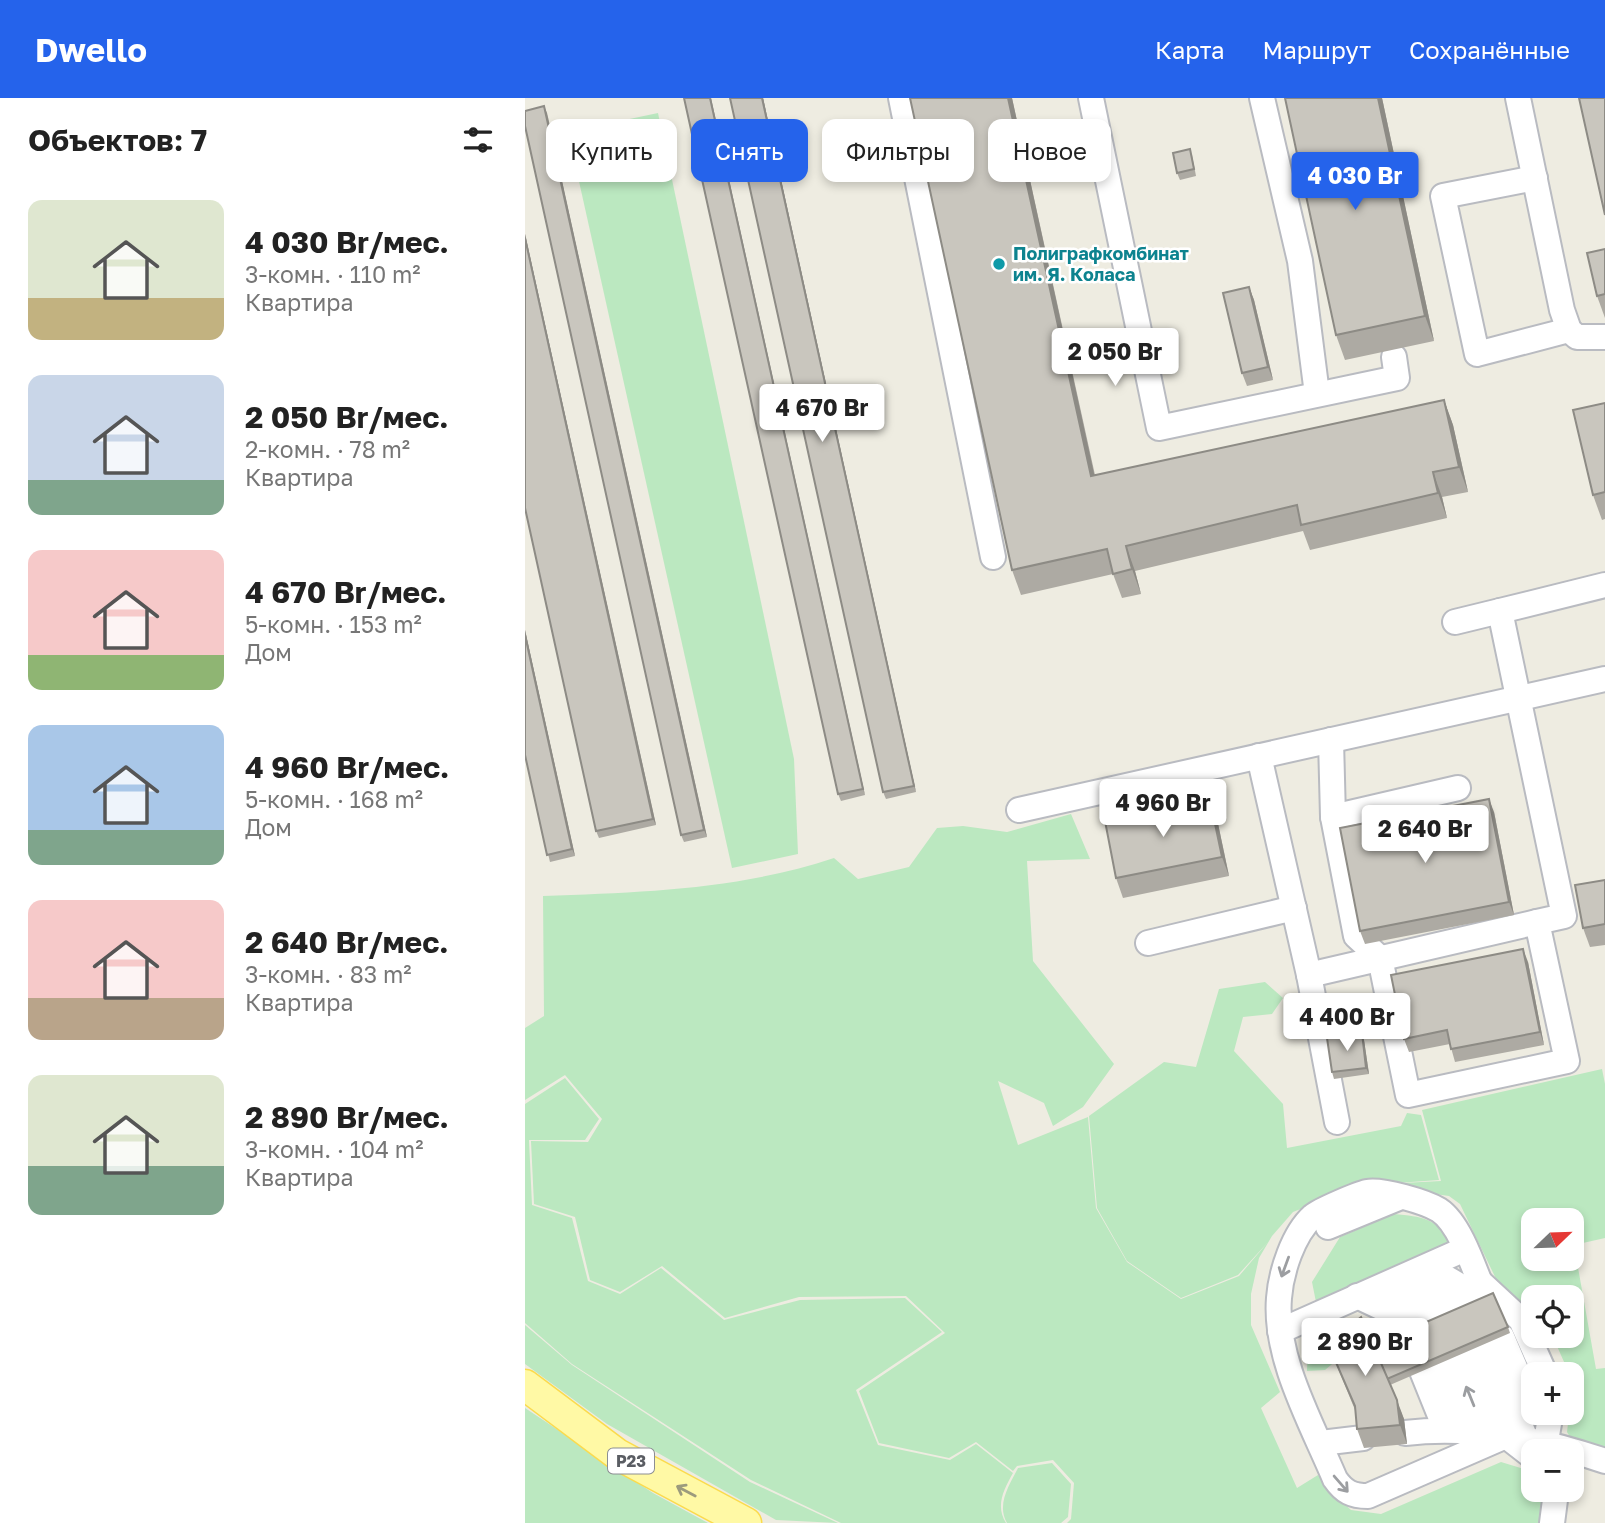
<!DOCTYPE html>
<html lang="ru">
<head>
<meta charset="utf-8">
<style>
	body { margin:0; font-family:"Golos Text",sans-serif; background:#f2f2f2; color:#222; height:100vh; display:flex; flex-direction:column; font-size:26px; white-space:nowrap }
	* { box-sizing:border-box; margin:0 }
	p { font-size:23px; color:#767676 }
	.icon { flex:none; width:38px; height:38px; fill:none; stroke:currentColor; stroke-width:2; stroke-linecap:round; stroke-linejoin:round }
	.map { position:relative; flex:1; overflow:hidden }
	.side { display:flex; flex-direction:column; background:#fff; width:525px }
	.side>* { flex:none }
	.banner { position:absolute; left:21px; top:21px; width:665px; height:63px; display:flex; gap:14px }
	.needle { width:46px; rotate:67deg }
	.buttons { position:absolute; left:996px; top:1110px; display:grid; gap:14px }
	.buttons a { display:grid; place-items:center; width:63px; height:63px; border-radius:14px; background:#fff; box-shadow:0 4px 10px #0003; font-size:35px }
	.price { position:absolute; translate:-50% -60px; padding:0 16px; border-radius:7px; background:#fff; color:#222; font-size:23px; line-height:46px; filter:drop-shadow(0 2px 4px #0008) }
	.price::after { content:''; position:absolute; left:50%; top:42px; width:21px; height:16px; margin-left:-10px; background:inherit; clip-path:polygon(0 0,100% 0,50% 100%) }
	.price.selected { background:#2563eb; color:#fff }
	ul { padding:0; list-style:none }
	li { display:flex; align-items:center; gap:21px; height:175px; padding:0 28px }
	li span { display:grid; place-items:center; flex:none; width:196px; height:140px; border-radius:14px; color:#555 }
	li>.icon { margin-inline-start:auto }
	span .icon { width:84px; height:84px; fill:#fffc; stroke-width:1 }
	li b { font-size:30px }
	h2 { display:flex; justify-content:space-between; align-items:center; height:84px; padding:0 28px; font-size:30px }
	.pill { padding:0 24px; border-radius:14px; background:#fff; box-shadow:0 4px 10px #0003; font-size:24px; line-height:63px }
	.pill.selected { background:#2563eb; color:#fff }
	header { display:flex; align-items:center; gap:42px; box-sizing:border-box; height:98px; padding:0 35px; background:#2563eb; color:#fff }
	header strong { font-size:33px }
	nav { display:flex; gap:38px; margin-inline-start:auto; font-size:24px }
	main { display:flex; flex:1; min-height:0 }
	.map>svg:first-child { display:block }
	.green { fill:#bbe8c0; fill-rule:evenodd }
	.lines { fill:none; stroke-linecap:round; stroke-linejoin:round }
	.minor-casing { stroke:#b9bbc1; stroke-width:28 }
	.major-casing { stroke:#fbdb4d; stroke-width:33 }
	.minor { stroke:#fff; stroke-width:24 }
	.major { stroke:#fff9a5; stroke-width:30 }
	.wall { fill:#adaaa3 }
	.shaded-wall { fill:#8d8b85 }
	.building { fill:#c9c6be; stroke:#8d8b85; stroke-width:2 }
	.oneway { stroke:#9c9ea1 }
	.oneway2 { stroke:#9c9b7d }
	.culture-dot { fill:#0f9aa8; stroke:#fff; stroke-width:2.5 }
	.labels { text-anchor:middle; stroke-width:5; stroke-linejoin:round; paint-order:stroke }
	.shield { fill:#fff; stroke:#8c8e92; stroke-width:2 }
	.shield-label { font-size:16px; font-weight:bold; fill:#5a5d63 }
	.culture-label { font-size:18px; font-weight:bold; fill:#0d838f; stroke:#fff; text-anchor:start }
</style>
</head>
<body>
<header>
<strong>Dwello</strong>
<nav><a>Карта</a><a>Маршрут</a><a>Сохранённые</a></nav>
</header>
<main>
<section class="side">
<h2>Объектов: 7<svg class="icon" aria-label="filters" viewBox="0 0 24 24"><path d="M4 7h16M4 17h16"/><circle cx="9" cy="7" r="2"/><circle cx="15" cy="17" r="2"/></svg></h2>
<ul>
<li><span style="background:linear-gradient(#dfe7d0 70%,#c2b280 0)"><svg class="icon" aria-label="home" viewBox="0 0 24 24"><path d="M3 11l9-7 9 7M6 9v11h12V9"/></svg></span><div><b>4 030 Br/мес.</b><p>3-комн. · 110 m²</p><p>Квартира</p></div></li>
<li><span style="background:linear-gradient(#c9d6e8 75%,#7fa58c 0)"><svg class="icon" aria-label="home" viewBox="0 0 24 24"><path d="M3 11l9-7 9 7M6 9v11h12V9"/></svg></span><div><b>2 050 Br/мес.</b><p>2-комн. · 78 m²</p><p>Квартира</p></div></li>
<li><span style="background:linear-gradient(#f6c9c9 75%,#8fb573 0)"><svg class="icon" aria-label="home" viewBox="0 0 24 24"><path d="M3 11l9-7 9 7M6 9v11h12V9"/></svg></span><div><b>4 670 Br/мес.</b><p>5-комн. · 153 m²</p><p>Дом</p></div></li>
<li><span style="background:linear-gradient(#a9c7e8 75%,#7fa58c 0)"><svg class="icon" aria-label="home" viewBox="0 0 24 24"><path d="M3 11l9-7 9 7M6 9v11h12V9"/></svg></span><div><b>4 960 Br/мес.</b><p>5-комн. · 168 m²</p><p>Дом</p></div></li>
<li><span style="background:linear-gradient(#f6c9c9 70%,#b9a48a 0)"><svg class="icon" aria-label="home" viewBox="0 0 24 24"><path d="M3 11l9-7 9 7M6 9v11h12V9"/></svg></span><div><b>2 640 Br/мес.</b><p>3-комн. · 83 m²</p><p>Квартира</p></div></li>
<li><span style="background:linear-gradient(#dfe7d0 65%,#7fa58c 0)"><svg class="icon" aria-label="home" viewBox="0 0 24 24"><path d="M3 11l9-7 9 7M6 9v11h12V9"/></svg></span><div><b>2 890 Br/мес.</b><p>3-комн. · 104 m²</p><p>Квартира</p></div></li>
</ul>
</section>
<div class="map">
<svg width="1080" height="1425" viewBox="0 0 1080 1425">
	<rect width="100%" height="100%" fill="#eeece1"/>
	<g class="green">
		<path d="M133,15L269,661L273,756L207,770L43,34Z"/>
		<path d="M546,716L565,761L502,763L508,863L589,966L558,1009L528,1028L519,1005L473,983L493,1047L563,1019L571,1110L602,1164L656,1201L714,1178L743,1144L713,1177L656,1200L602,1163L572,1110L564,1018L639,964L671,969L694,891L740,884L758,900L747,916L718,919L709,953L758,1006L762,1050L876,1028L882,1015L896,1017L914,1082L858,1086L916,1083L897,1012L1077,971L1080,986V1140L1049,1147L1071,1271L1080,1270V1360L1046,1341L1042,1334L1048,1284L1027,1237H1046V1199H1008V1202L999,1206L973,1185L935,1106L924,1098L839,1086L768,1114L747,1138L734,1160L726,1196V1227L755,1294L736,1310L772,1390L793,1377L806,1394L826,1412L856,1416L976,1364L999,1371L1008,1379V1391H1016L1021,1425H542L546,1421L549,1385L528,1362L492,1368L488,1373L451,1344L424,1360L354,1345L334,1293L420,1235L381,1198L274,1199L200,1220L137,1168L95,1194L65,1182L50,1119L9,1106L6,1043L63,1044L77,1021L40,977L0,1002V930L19,918L18,798C119,794 212,792 309,760L333,781L384,769L412,730L438,728L482,734ZM1008,1122H1046V1160H1008Z"/>
		<path d="M40,980L74,1021L60,1042H4L7,1107L47,1120L63,1183L95,1196L136,1170L199,1222L275,1202L380,1200L417,1234L331,1292L353,1347L425,1362L451,1346L488,1375C479,1391 470,1408 481,1425H316L226,1382L47,1266L0,1225V1006Z"/>
		<path d="M869,1116C898,1119 910,1119 926,1145L791,1204L787,1184L815,1139Z"/>
		<path d="M819,1225L850,1230L800,1272L782,1273C782,1247 794,1232 819,1225Z"/>
		<path d="M0,1227L47,1267L225,1384L313,1425L251,1422L82,1326L0,1266Z"/>
		<path d="M0,1310L128,1395L183,1425H0Z"/>
		<path d="M527,1365L546,1386L543,1419L536,1425H482C471,1406 485,1386 493,1370Z"/>
	</g>
	<g class="lines">
		<g class="minor-casing">
			<g id="minor">
				<path d="M376,0L468,459"/>
				<path d="M566,0L634,330L872,280L869,259"/>
				<path d="M737,0L775,163L792,296"/>
				<path d="M993,0L1037,212L1044,232L1052,239H1080"/>
				<path d="M1010,80L918,98L952,256L1044,232"/>
				<path d="M930,524L975,513"/>
				<path d="M806,642L808,719L831,838L855,860L883,997L1042,963L1012,824L1039,818L975,513L1080,487"/>
				<path d="M734,658L784,877L812,1024"/>
				<path d="M494,712L1080,581"/>
				<path d="M808,719L933,690"/>
				<path d="M623,845L769,810"/>
				<path d="M784,877L1012,824"/>
				<path d="M803,1129L876,1099"/>
				<path d="M908,1172L937,1189L947,1212"/>
				<path d="M892,1180L922,1197L931,1219"/>
				<path d="M955,1184L996,1222L1020,1276"/>
				<path d="M875,1188L906,1203L915,1226"/>
				<path d="M862,1197L890,1211L899,1233"/>
				<path d="M832,1198L874,1218L883,1240"/>
				<path d="M963,1205C952,1180 937,1127 914,1112C901,1104 857,1091 842,1094C833,1096 795,1112 788,1118C768,1136 756,1174 754,1200C749,1260 787,1326 810,1381C819,1394 827,1398 843,1398L981,1338"/>
				<path d="M755,1233L940,1151"/>
				<path d="M977,1239L1008,1312"/>
				<path d="M961,1246L1001,1341"/>
				<path d="M945,1253L981,1338L1008,1359"/>
				<path d="M929,1259L961,1336"/>
				<path d="M913,1266L940,1333"/>
				<path d="M897,1273L920,1330"/>
				<path d="M880,1335C949,1327 1015,1341 1080,1363"/>
				<path d="M1021,1343L1026,1314"/>
				<path d="M796,1345L838,1340"/>
				<path d="M1027,1391L1030,1402L1027,1425"/>
			</g>
		</g>
		<g class="major-casing">
			<path id="major" d="M0,1287L92,1356L221,1425"/>
		</g>
		<use href="#minor" class="minor"/>
		<use href="#major" class="major"/>
	</g>
	<g class="wall">
		<path d="M159,0L340,697L316,703L313,696Z"/>
		<path d="M205,0H238L391,694L361,701L358,694Z"/>
		<path d="M385,0H487L570,377L919,302L928,327L943,394L917,399L922,420L785,452L778,433L610,473L616,496L597,500L588,476L496,497L487,472Z"/>
		<path d="M760,0H857L909,243L820,262L811,237Z"/>
		<path d="M22,15L182,739L159,744L156,737Z"/>
		<path d="M667,57L671,78L655,82L652,75Z"/>
		<path d="M0,136L131,727L74,740L71,733L0,410Z"/>
		<path d="M1080,151V220L1072,198Z"/>
		<path d="M724,189L729,202L748,282L722,288L717,275Z"/>
		<path d="M1080,305V421L1077,422L1068,397Z"/>
		<path d="M0,532L50,758L25,764L0,657Z"/>
		<path d="M685,702L692,721L704,778L598,800L591,780Z"/>
		<path d="M969,714L989,817L840,846L835,833Z"/>
		<path d="M1080,782V847L1065,849L1058,830Z"/>
		<path d="M1003,864L1019,947L930,964L925,946L884,954L879,941Z"/>
		<path d="M839,942L844,976L809,981L807,974Z"/>
		<path d="M983,1229L985,1235L865,1287L879,1321L882,1346L839,1350L832,1331L830,1312L803,1246L848,1247Z"/>
	</g>
	<g class="shaded-wall">
		<path d="M185,0H186L340,697L338,691Z"/>
		<path d="M237,0H238L391,694L389,688Z"/>
		<path d="M483,0H487L575,403L566,378Z"/>
		<path d="M853,0H857L909,243L900,218Z"/>
		<path d="M19,8L22,15L182,739L179,732Z"/>
		<path d="M0,136L131,727L128,721L0,140Z"/>
		<path d="M724,189L729,202L748,282L743,269Z"/>
		<path d="M919,302L928,327L943,394L934,369Z"/>
		<path d="M908,374L917,399L922,420L913,395Z"/>
		<path d="M601,448L610,473L616,496L607,471Z"/>
		<path d="M0,532L50,758L47,751L0,537Z"/>
		<path d="M964,701L969,714L989,817L984,804Z"/>
		<path d="M685,702L692,721L704,778L697,759Z"/>
		<path d="M998,851L1003,864L1019,947L1015,934Z"/>
		<path d="M837,935L839,942L844,976L841,970Z"/>
		<path d="M872,1302L879,1321L882,1346L875,1327Z"/>
	</g>
	<g class="building">
		<path d="M159,0H185L338,691L313,696Z"/>
		<path d="M205,0H237L389,688L358,694Z"/>
		<path d="M385,0H483L566,378L919,302L934,369L908,374L913,395L776,427L772,407L601,448L607,471L588,476L582,451L487,472Z"/>
		<path d="M760,0H853L900,218L811,237Z"/>
		<path d="M1054,0H1080V117Z"/>
		<path d="M19,8L179,732L156,737L0,28V13Z"/>
		<path d="M665,51L669,71L652,75L648,55Z"/>
		<path d="M0,140L128,721L71,733L0,410Z"/>
		<path d="M1080,151V196L1072,198L1062,155Z"/>
		<path d="M724,189L743,269L717,275L698,195Z"/>
		<path d="M1080,305V394L1068,397L1048,312Z"/>
		<path d="M0,537L47,751L22,757L0,657Z"/>
		<path d="M964,701L984,804L835,833L815,730Z"/>
		<path d="M685,702L697,759L591,780L580,723Z"/>
		<path d="M1080,782V826L1058,830L1050,787Z"/>
		<path d="M998,851L1015,934L926,951L922,932L879,941L866,877Z"/>
		<path d="M837,935L841,970L807,974L802,940Z"/>
		<path d="M968,1195L983,1229L862,1281L848,1247Z"/>
		<path d="M836,1219L872,1302L875,1327L832,1331L830,1308L803,1246Z"/>
	</g>
	<defs><path id="oneway-shaft" d="M-6 0H5M1.5-3L5.5 0L1.5 3" fill="none" stroke-width="1.6" stroke-linecap="round" stroke-linejoin="round" transform="scale(1.75)"/></defs>
	<g class="oneway">
		<use href="#oneway-shaft" transform="translate(760 1169) rotate(110)"/>
		<use href="#oneway-shaft" transform="translate(945 1298) rotate(-112)"/>
		<use href="#oneway-shaft" transform="translate(816 1386) rotate(49)"/>
	</g>
	<use class="oneway2" href="#oneway-shaft" transform="translate(161 1393) rotate(-152)"/>
	<circle class="culture-dot" cx="474" cy="166" r="7"/>
	<g class="labels">
		<rect class="shield" x="83" y="1350.5" width="46" height="25" rx="5"/>
		<g class="shield-label">
			<text x="106" y="1369">Р23</text>
		</g>
		<g class="culture-label">
			<text x="488" y="162">Полиграфкомбинат<tspan x="488" dy="21">им. Я. Коласа</tspan></text>
		</g>
	</g>
</svg>
<div class="buttons">
<a><svg class="needle" viewBox="-14 -14 28 28"><path d="M0-13l5 13h-10z" fill="#e53935"/><path d="M0 13l5-13h-10z" fill="#767676"/></svg></a>
<a><svg class="icon" aria-label="locate" viewBox="0 0 24 24"><circle cx="12" cy="12" r="6"/><path d="M12 2v4M12 18v4M2 12h4M18 12h4"/></svg></a>
<a>+</a>
<a>−</a>
</div>
<b class="price selected" style="left:830px;top:114px">4 030 Br</b>
<b class="price" style="left:590px;top:290px">2 050 Br</b>
<b class="price" style="left:297px;top:346px">4 670 Br</b>
<b class="price" style="left:638px;top:741px">4 960 Br</b>
<b class="price" style="left:900px;top:767px">2 640 Br</b>
<b class="price" style="left:822px;top:955px">4 400 Br</b>
<b class="price" style="left:840px;top:1280px">2 890 Br</b>
<div class="banner">
<a class="pill">Купить</a>
<a class="pill selected">Снять</a>
<a class="pill">Фильтры</a>
<a class="pill">Новое</a>
</div>
</div>
</main>
</body>
</html>
